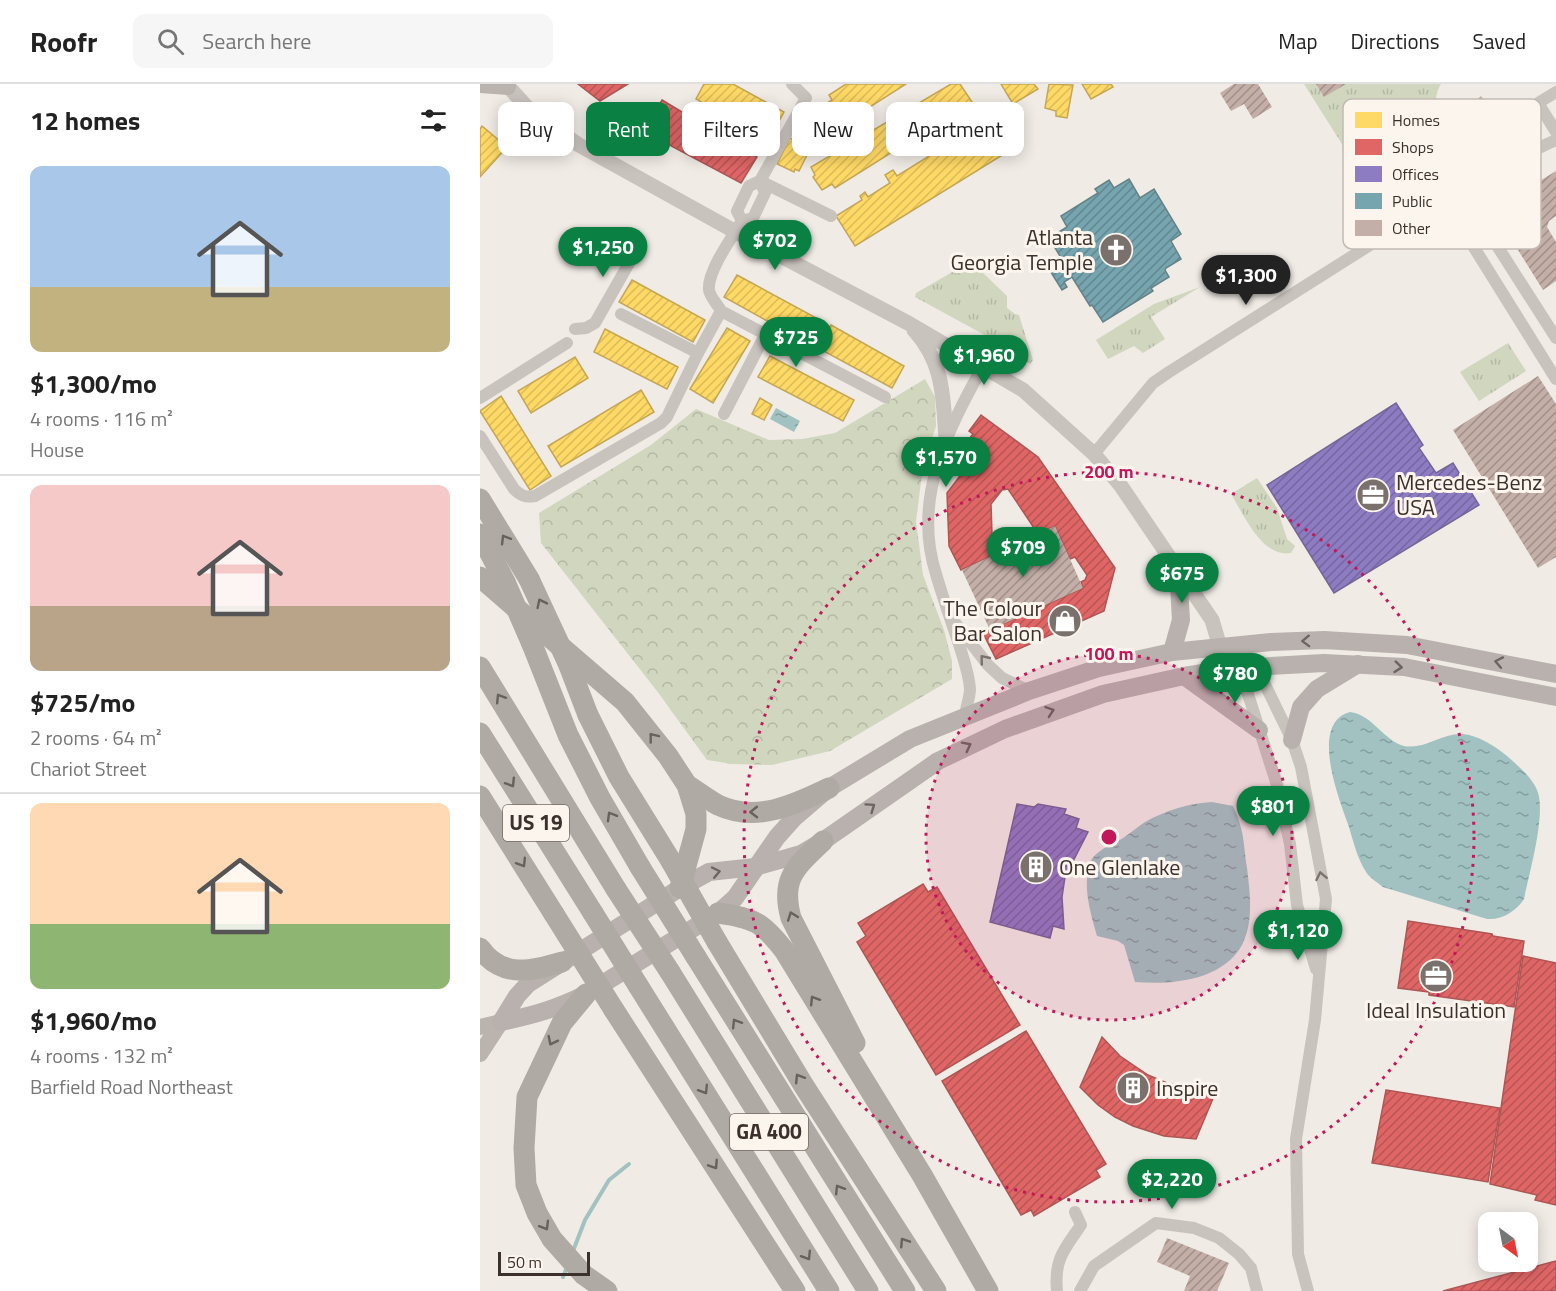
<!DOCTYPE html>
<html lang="en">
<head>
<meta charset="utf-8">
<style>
	body { margin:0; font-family:"Titillium Web",sans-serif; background:#f6f6f6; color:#222; height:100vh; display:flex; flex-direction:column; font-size:22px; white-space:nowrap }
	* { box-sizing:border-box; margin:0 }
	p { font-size:20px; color:#767676 }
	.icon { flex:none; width:33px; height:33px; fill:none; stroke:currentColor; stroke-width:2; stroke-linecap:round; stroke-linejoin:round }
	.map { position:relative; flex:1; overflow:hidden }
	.panel { display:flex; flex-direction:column; background:#fff; width:480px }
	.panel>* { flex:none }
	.guide { position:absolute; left:18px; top:18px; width:570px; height:54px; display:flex; gap:12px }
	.needle { width:39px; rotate:148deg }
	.fabs { position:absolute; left:998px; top:1128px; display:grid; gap:12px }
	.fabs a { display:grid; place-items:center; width:60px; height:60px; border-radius:12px; background:#fff; box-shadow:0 3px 15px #0003; font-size:30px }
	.scale { position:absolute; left:18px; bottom:15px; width:92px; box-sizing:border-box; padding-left:6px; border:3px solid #3b302b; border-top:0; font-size:16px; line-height:21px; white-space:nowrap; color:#3b302b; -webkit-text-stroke:4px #fbf5ee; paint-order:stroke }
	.price { position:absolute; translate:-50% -51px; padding:0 14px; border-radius:21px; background:#0b8043; color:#fff; font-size:20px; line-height:39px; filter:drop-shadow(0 2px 3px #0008) }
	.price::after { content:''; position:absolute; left:50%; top:36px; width:18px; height:14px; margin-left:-9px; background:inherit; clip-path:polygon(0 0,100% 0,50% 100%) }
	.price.current { background:#222; color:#fff }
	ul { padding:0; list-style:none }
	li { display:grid; align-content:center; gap:12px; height:318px; padding:0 30px }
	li+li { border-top:2px solid #e0e0e0 }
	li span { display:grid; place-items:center; height:186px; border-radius:12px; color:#555 }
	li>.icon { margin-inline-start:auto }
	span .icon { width:108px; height:108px; fill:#fffc; stroke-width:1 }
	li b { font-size:26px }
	h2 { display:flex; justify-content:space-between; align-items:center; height:72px; padding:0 30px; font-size:26px }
	.tag { padding:0 21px; border-radius:12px; background:#fff; box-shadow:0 3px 15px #0003; font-size:21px; line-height:54px }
	.tag.current { background:#0b8043; color:#fff }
	header { display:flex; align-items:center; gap:36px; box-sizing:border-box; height:84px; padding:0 30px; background:#fff; border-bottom:2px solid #e0e0e0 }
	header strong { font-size:28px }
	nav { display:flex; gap:33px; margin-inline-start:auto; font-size:21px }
	.search { width:420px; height:54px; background:#f6f6f6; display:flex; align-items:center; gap:15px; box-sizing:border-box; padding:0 21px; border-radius:12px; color:#767676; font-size:22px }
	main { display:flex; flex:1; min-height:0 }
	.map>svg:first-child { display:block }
	.grass { fill:url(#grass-tufts) }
	.forest { fill:url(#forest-crowns) }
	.water { fill:url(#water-ripples) }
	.homes { fill:url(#homes-hatch); stroke:#c4a654; stroke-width:1.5 }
	.shops { fill:url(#shops-hatch); stroke:#ae5654; stroke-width:1.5 }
	.offices { fill:url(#offices-hatch); stroke:#756595; stroke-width:1.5 }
	.public { fill:url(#public-hatch); stroke:#648287; stroke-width:1.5 }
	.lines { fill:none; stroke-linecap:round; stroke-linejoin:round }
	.stream { stroke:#a1c2c1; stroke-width:4 }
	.building { fill:url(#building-hatch) }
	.minor { stroke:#c9c3be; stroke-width:12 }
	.tertiary { stroke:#c9c3be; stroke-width:15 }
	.secondary { stroke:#bab3ae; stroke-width:16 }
	.primary { stroke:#b8b1ad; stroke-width:18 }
	.motorway { stroke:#afaaa4; stroke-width:21 }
	.motorway-bridge { stroke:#afaaa4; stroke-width:21 }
	.oneway { stroke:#69615b }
	.oneway2 { stroke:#6d645f }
	.oneway3 { stroke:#7b726d }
	.ring { fill:none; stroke:#c2185b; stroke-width:3; stroke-dasharray:3 6 }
	.labels { text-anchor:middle; stroke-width:6; stroke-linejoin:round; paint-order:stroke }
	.shield { fill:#fbf5ee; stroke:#756b66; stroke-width:1.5 }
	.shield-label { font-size:21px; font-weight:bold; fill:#3b302b }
	.poi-label { font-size:22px; fill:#3b302b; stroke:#fbf5ee; text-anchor:start }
	.key { fill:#fbf5ee; stroke:#c1bab4; stroke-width:1.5 }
	.key-label { font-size:16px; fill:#3b302b }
	.centre { fill:#c2185b; stroke:#fbf5ee; stroke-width:3 }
	.ring-label { font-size:18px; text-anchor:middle; font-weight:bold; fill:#c2185b; stroke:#fbf5ee; stroke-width:6; stroke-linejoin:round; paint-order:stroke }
</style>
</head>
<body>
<header>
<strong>Roofr</strong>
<div class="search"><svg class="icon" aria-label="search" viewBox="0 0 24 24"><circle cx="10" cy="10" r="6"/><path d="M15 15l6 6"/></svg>Search here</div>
<nav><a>Map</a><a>Directions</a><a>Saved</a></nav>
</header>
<main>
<section class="panel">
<h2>12 homes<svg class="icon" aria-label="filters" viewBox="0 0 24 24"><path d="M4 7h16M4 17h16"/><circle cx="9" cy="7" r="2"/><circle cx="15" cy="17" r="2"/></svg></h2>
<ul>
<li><span style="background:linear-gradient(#a9c7e8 65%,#c2b280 0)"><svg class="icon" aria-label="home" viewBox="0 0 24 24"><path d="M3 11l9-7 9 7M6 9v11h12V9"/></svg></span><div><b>$1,300/mo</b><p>4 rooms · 116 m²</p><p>House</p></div></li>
<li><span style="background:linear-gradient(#f6c9c9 65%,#b9a48a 0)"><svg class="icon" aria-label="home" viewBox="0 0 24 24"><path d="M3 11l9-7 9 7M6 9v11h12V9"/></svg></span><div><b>$725/mo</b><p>2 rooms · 64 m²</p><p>Chariot Street</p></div></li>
<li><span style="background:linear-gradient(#ffd9b3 65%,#8fb573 0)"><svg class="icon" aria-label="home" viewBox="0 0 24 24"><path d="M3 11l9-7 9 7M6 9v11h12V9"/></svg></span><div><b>$1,960/mo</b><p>4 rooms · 132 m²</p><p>Barfield Road Northeast</p></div></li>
</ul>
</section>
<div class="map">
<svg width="1076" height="1207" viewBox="0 0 1076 1207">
	<defs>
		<pattern id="grass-tufts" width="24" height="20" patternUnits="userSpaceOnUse" patternTransform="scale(1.5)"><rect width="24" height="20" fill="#d1d6bf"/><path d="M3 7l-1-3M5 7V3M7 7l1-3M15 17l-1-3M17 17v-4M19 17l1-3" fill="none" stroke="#b4b8a4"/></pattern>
		<pattern id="forest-crowns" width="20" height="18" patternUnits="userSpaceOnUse" patternTransform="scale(1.5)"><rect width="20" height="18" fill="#d1d6bf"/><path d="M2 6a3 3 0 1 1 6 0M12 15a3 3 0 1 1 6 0" fill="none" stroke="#b4b8a4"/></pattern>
		<pattern id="water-ripples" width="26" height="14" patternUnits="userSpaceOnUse" patternTransform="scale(1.5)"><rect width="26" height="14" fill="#a1c2c1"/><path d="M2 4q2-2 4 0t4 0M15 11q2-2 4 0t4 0" fill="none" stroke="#849e9d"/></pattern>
		<pattern id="homes-hatch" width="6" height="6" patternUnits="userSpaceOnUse" patternTransform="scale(1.5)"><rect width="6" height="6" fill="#ffd966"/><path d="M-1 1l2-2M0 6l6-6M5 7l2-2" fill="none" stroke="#dbbb59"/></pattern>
		<pattern id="shops-hatch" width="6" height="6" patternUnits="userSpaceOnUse" patternTransform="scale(1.5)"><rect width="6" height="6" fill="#e06666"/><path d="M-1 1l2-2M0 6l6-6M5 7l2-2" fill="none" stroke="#b75454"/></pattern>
		<pattern id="offices-hatch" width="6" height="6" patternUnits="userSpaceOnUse" patternTransform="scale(1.5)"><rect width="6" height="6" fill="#8e7cc3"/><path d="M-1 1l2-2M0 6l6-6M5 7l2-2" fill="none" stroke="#75669f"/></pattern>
		<pattern id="public-hatch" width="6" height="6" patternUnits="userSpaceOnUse" patternTransform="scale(1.5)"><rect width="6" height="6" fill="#76a5af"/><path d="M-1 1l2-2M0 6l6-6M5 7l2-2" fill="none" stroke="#62878f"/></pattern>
		<pattern id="building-hatch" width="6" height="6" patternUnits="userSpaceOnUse" patternTransform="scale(1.5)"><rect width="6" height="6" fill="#c3afa7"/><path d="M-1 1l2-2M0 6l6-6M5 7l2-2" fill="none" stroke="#a08f88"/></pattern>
	</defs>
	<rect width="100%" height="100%" fill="#f0ebe5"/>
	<g class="grass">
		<path d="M824,0H961C953,13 957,23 957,37L879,87Z"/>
		<path d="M488,179L500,186L527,212V224L535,230L539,231L553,276L550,280L523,261L435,213L436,209Z"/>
		<path d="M720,203L671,233L685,255L663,269L654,262L628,275L616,256L674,220Z"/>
		<path d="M1028,259L1046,287L999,317L980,288Z"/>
		<path d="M777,394L797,424L807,455L815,462L811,469C782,474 764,431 751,410Z"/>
	</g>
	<path class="forest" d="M445,295L455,313L456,342L443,382L436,437L443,491L464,546L472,577V595L350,667L292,681L252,680L227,676L177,607L61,459L59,429L171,361L216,325L289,356L322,355L355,349Z"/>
	<g class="water">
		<path d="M296,324L320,337L314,348L290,335Z"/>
		<path d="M870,628C893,631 903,656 924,662C944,666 962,649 982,650C998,651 1015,662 1027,672C1037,681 1052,693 1057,706C1067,728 1049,790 1044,815C1036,827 1023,836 1007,835L903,803C897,798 890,794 886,788C877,774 873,756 868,740C859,715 829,639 870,628Z"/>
		<path d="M732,718L753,722C765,748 763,758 767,784C770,809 774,838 762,861C742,897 691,901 655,898L644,861L638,857L617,852C611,830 602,803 610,779C614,767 633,760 643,754C651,749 657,743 665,738C684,727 710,719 732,718Z"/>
	</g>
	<g class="homes">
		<path d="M224,0H253L304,28L288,57L216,15Z"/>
		<path d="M366,0H426L368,37L363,29L355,34L347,19L352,16L349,11Z"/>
		<path d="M471,0H480L492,18L355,104L352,100L342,106L333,93L335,91L331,83Z"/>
		<path d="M521,0H554L558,5L533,20Z"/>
		<path d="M569,0L593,1L587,34L576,32V27L565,24Z"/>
		<path d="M602,0H631L633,3L611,15Z"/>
		<path d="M505,41L524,70L375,162L356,132L382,116L380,112L385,108L388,113L410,99L405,91L413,86L417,92L472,58L469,52L474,48L479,56Z"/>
		<path d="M2,42L27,63L0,93V45Z"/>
		<path d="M310,54L321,60L318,65L328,69L319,87L315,85L314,88L297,80Z"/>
		<path d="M257,191L340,236L327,259L244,213Z"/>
		<path d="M152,196L225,236L213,258L139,218Z"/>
		<path d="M351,241L424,282L412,304L338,264Z"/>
		<path d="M247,244L270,257L233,319L210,305Z"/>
		<path d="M125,245L198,283L187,305L114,268Z"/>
		<path d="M290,272L374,316L363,337L278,293Z"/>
		<path d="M95,273L108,294L51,329L38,307Z"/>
		<path d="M161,306L174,328L81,383L68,362Z"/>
		<path d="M21,312L71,392L50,406L0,327Z"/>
		<path d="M280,314L292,321L284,336L272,330Z"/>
	</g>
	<g class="shops">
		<path d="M98,0H148L120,17Z"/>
		<path d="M182,16L277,73L261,99L163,47Z"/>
		<path d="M501,331L558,373L635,484L624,527L516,575L503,549L603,504L601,498L605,496L607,491L595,473L590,475L575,442L558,450L528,405L522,406L511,420L512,450L518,464L512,467L514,471L481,486L469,462L467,409L486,384L480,366L493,350L489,347Z"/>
		<path d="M443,800L448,808L457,803L540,941L456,991L377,858L386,852L378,839Z"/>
		<path d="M928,837L1012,850L1013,852L1044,857L1034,923L949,911V908L918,904Z"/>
		<path d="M1043,872L1076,879V1121L1055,1116L1057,1111L1010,1100Z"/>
		<path d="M546,947L626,1080L616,1086L620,1093L554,1132L551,1126L541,1131L462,997Z"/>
		<path d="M622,953L640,972L668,991L687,999L708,1004L737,1005L716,1055L684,1052L653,1042L635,1033L618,1021L600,1003Z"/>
		<path d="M906,1006L1020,1024L1008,1098L892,1079Z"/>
		<path d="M1076,1177V1207H963L1072,1178Z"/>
	</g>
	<g class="offices">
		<path d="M916,319L943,361L939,364L956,389L973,379L999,421L854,509L787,401Z"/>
		<path d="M537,720L554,723L558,720L586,725L584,730L599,735L596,744L608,748L585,793L582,813L584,845L573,842L570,854L510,838Z"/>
	</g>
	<path class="public" d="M649,95L660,114L674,105L701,150L691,157L701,175L686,184L685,186L689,193L671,204L673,207L623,238L612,221L610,222L592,193L584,198L587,203L582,206L569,185L574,183L577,187L586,182L569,154L587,143L581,132L618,109L615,105L629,96L634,104Z"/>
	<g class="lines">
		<g class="stream">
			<path d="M93,1167L105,1136L129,1096L149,1080"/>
			<path d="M83,1193L87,1183"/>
		</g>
	</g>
	<g class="building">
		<path d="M754,0H778L792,23L773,35L764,20L751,27L740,9Z"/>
		<path d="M836,0H866L844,13Z"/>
		<path d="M1001,12L1008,22L1002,27L995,17Z"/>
		<path d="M1076,87V132L1069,137L1067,143L1076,158V197L1063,206L1013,126Z"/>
		<path d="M1058,292L1076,320V473L1058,484L973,346Z"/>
		<path d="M575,442L603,504L510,546L482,486Z"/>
		<path d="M687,1154L749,1179L737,1207H704L710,1192L677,1178Z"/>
	</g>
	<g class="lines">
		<g class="minor">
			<path d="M1076,8L1058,19L1076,48"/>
			<path d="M280,97L285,109L273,134L262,137C252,153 227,188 229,206C230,213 238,221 241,227L405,313"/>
			<path d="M280,97L351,132"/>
			<path d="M990,108L991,121L1076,254"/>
			<path d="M959,125L975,133L1076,295"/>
			<path d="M262,137L257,127L269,102L280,97L326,14L312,0"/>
			<path d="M141,230L218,269"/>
			<path d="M95,245L106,244L115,239L161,158"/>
			<path d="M0,314L87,259"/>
			<path d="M244,330L285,251"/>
			<path d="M0,352L34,405C40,411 45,414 55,412L181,339L187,333L218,269L241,227"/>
			<path d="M614,370L673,299L689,288L920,142C944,131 969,121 991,107C1019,89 1045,69 1076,56"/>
			<path d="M476,540L508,581L522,594L549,607"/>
			<path d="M760,561L776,582L812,656L821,683L846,815L835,936L816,1055L818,1170L828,1207"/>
			<path d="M740,563L768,610L796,698L810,760L817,821L836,885"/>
			<path d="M485,632C486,623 490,613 490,605C489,589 483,574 479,560C471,537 463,514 456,490C432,415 467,347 503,282"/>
			<path d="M577,1207C574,1175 584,1166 601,1141L595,1128"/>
			<path d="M600,1207L614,1182L676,1139L714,1144L739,1154L759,1170L771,1184L777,1207"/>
		</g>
		<g class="tertiary">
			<path d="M26,0L45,21L58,33L99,61L265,153L428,239L543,306L614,370L641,402L732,536L740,563"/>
			<path d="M434,246C464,279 463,313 466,355"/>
		</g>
		<g class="secondary">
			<path d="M0,1L28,3"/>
			<path d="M0,943L21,938"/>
			<path d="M0,970L21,938"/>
		</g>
		<g class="primary">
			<path d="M692,568L701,536L698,484"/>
			<path d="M704,592L779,646"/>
			<path d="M812,656L821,623L837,605L878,580"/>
			<path d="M21,938C54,931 76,925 106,910L238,829L255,814L297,753L314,734L349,704L430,655L549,607L619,584L692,568L791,558L844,556L927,561L1076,590"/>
			<path d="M21,938L37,912L48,900L200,804L229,788L275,783L321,770L343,757L458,677L525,645L623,610L704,592L754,584L844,579L924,583L1076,613"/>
		</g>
		<g class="motorway">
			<path d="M0,415L49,495"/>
			<path d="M0,450L25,498"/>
			<path d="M0,493L145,618L188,672L207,701L216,730V745L200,804"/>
			<path d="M52,560L88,651L120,714L160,783"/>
			<path d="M0,583L136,805"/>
			<path d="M108,631L139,693L191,777"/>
			<path d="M0,649L113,829"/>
			<path d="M207,701C217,707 227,715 238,721C276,739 314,721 349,704"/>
			<path d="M0,712L74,830"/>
			<path d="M343,757C316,783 300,794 311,834L375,959"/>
			<path d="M238,829C274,834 282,838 304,866L442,1091L508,1207"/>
			<path d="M237,858L324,1002L456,1207"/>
			<path d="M0,864C22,895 52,887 82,878"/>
			<path d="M216,873L425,1207"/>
			<path d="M190,888L388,1207"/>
			<path d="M159,903L349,1207"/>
			<path d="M106,910L82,939L47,1013L44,1064L46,1101L57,1129L72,1155L104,1191L127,1207"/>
			<path d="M134,926L315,1207"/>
		</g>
		<g class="motorway-bridge">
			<path d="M49,495L88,579L108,631"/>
			<path d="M25,498L52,560"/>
			<path d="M191,777L237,858"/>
			<path d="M160,783L216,873"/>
			<path d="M136,805L190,888"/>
			<path d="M113,829L159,903"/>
			<path d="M74,830L134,926"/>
		</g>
	</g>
	<defs><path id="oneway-chevron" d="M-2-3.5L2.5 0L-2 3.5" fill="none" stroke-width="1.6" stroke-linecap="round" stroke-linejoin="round" transform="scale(1.5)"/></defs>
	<g class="oneway">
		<use href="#oneway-chevron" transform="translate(25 455) rotate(-121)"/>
		<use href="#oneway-chevron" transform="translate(61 519) rotate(-116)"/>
		<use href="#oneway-chevron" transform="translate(20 614) rotate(-122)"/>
		<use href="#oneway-chevron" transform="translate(173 653) rotate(-128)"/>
		<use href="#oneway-chevron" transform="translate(31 699) rotate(58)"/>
		<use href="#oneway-chevron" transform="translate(274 728) rotate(179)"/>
		<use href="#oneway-chevron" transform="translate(131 732) rotate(-120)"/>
		<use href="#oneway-chevron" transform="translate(42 779) rotate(58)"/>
		<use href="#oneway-chevron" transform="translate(312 832) rotate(-110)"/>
		<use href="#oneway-chevron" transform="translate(334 916) rotate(-122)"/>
		<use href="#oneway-chevron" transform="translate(256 939) rotate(-122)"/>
		<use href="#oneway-chevron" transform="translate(72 957) rotate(117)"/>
		<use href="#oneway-chevron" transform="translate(319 994) rotate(-122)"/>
		<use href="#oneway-chevron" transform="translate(224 1006) rotate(58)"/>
		<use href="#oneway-chevron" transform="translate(234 1081) rotate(57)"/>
		<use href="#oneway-chevron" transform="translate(359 1105) rotate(-122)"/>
		<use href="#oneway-chevron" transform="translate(65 1142) rotate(59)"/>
		<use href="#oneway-chevron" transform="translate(424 1158) rotate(-123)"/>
		<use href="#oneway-chevron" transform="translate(327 1172) rotate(58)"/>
	</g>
	<g class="oneway2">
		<use href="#oneway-chevron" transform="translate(826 557) rotate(178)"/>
		<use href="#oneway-chevron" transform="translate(1019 578) rotate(-169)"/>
		<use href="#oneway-chevron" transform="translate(918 583) rotate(6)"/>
		<use href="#oneway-chevron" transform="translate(570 627) rotate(-19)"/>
		<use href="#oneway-chevron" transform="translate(487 662) rotate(-27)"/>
		<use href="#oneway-chevron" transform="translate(391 723) rotate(-35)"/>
		<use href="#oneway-chevron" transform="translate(236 788) rotate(-12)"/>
	</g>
	<g class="oneway3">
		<use href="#oneway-chevron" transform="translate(504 575) rotate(-129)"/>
		<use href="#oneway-chevron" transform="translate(841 792) rotate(-101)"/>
	</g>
	<circle cx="629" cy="753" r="183" fill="#c2185b" fill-opacity=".12"/>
	<g class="ring">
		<circle cx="629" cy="753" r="183"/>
		<circle cx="629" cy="753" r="365"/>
	</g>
	<defs>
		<g id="church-disc" transform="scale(1.725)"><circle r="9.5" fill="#7a716c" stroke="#fbf5ee"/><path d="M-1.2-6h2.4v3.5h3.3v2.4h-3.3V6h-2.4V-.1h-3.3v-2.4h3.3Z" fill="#fff"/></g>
		<g id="office-disc" transform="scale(1.725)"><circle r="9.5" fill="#7a716c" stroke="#fbf5ee"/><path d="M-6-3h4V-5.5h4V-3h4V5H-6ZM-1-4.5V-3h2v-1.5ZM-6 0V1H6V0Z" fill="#fff"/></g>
		<g id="shop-disc" transform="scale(1.725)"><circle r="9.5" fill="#7a716c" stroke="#fbf5ee"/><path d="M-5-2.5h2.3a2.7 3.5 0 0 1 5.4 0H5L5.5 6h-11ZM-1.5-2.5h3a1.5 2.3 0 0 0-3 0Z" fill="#fff"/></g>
		<g id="building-disc" transform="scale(1.725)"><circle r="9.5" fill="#7a716c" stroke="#fbf5ee"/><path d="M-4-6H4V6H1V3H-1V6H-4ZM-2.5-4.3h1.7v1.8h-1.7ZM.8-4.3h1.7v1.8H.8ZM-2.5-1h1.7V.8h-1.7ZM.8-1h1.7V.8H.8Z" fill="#fff"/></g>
	</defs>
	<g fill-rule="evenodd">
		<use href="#church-disc" x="636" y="166"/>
		<use href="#office-disc" x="893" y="411"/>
		<use href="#shop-disc" x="585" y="537"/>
		<use href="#building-disc" x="556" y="783"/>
		<use href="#office-disc" x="956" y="892"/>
		<use href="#building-disc" x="653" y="1004"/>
	</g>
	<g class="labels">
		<g class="shield">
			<rect x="23" y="721" width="66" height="36" rx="4.5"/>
			<rect x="250" y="1030" width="78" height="36" rx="4.5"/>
		</g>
		<g class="shield-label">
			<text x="56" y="746">US 19</text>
			<text x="289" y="1055">GA 400</text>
		</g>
		<g class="poi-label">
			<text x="613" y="161" text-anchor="end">Atlanta<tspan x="613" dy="25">Georgia Temple</tspan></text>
			<text x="916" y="406">Mercedes-Benz<tspan x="916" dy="25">USA</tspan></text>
			<text x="562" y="532" text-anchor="end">The Colour<tspan x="562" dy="25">Bar Salon</tspan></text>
			<text x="579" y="791">One Glenlake</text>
			<text x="956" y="934" text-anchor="middle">Ideal Insulation</text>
			<text x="676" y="1012">Inspire</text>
		</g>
	</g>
	<rect x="863" y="15" width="198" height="150" rx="9" class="key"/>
	<rect x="875" y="28" width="27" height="16" fill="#ffd966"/>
	<rect x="875" y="55" width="27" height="16" fill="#e06666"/>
	<rect x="875" y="82" width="27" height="16" fill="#8e7cc3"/>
	<rect x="875" y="109" width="27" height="16" fill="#76a5af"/>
	<rect x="875" y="136" width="27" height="16" fill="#c3afa7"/>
	<g class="key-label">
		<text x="912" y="42">Homes</text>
		<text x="912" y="69">Shops</text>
		<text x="912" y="96">Offices</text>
		<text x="912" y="123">Public</text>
		<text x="912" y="150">Other</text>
	</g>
	<circle cx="629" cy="753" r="9" class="centre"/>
	<g class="ring-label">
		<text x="629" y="394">200 m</text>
		<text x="629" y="576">100 m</text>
	</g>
</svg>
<div class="fabs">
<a><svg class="needle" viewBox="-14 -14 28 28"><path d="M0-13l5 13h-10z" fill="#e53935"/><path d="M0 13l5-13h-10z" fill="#767676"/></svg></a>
</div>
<div class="scale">50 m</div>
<b class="price" style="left:295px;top:187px">$702</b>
<b class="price" style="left:123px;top:194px">$1,250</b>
<b class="price current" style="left:766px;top:222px">$1,300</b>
<b class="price" style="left:316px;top:284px">$725</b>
<b class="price" style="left:504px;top:302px">$1,960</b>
<b class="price" style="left:466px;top:404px">$1,570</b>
<b class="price" style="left:543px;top:494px">$709</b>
<b class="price" style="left:702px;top:520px">$675</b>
<b class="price" style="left:755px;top:620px">$780</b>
<b class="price" style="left:793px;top:753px">$801</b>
<b class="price" style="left:818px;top:877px">$1,120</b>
<b class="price" style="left:692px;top:1126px">$2,220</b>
<div class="guide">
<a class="tag">Buy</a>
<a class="tag current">Rent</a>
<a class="tag">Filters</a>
<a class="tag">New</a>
<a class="tag">Apartment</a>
</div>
</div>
</main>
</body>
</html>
